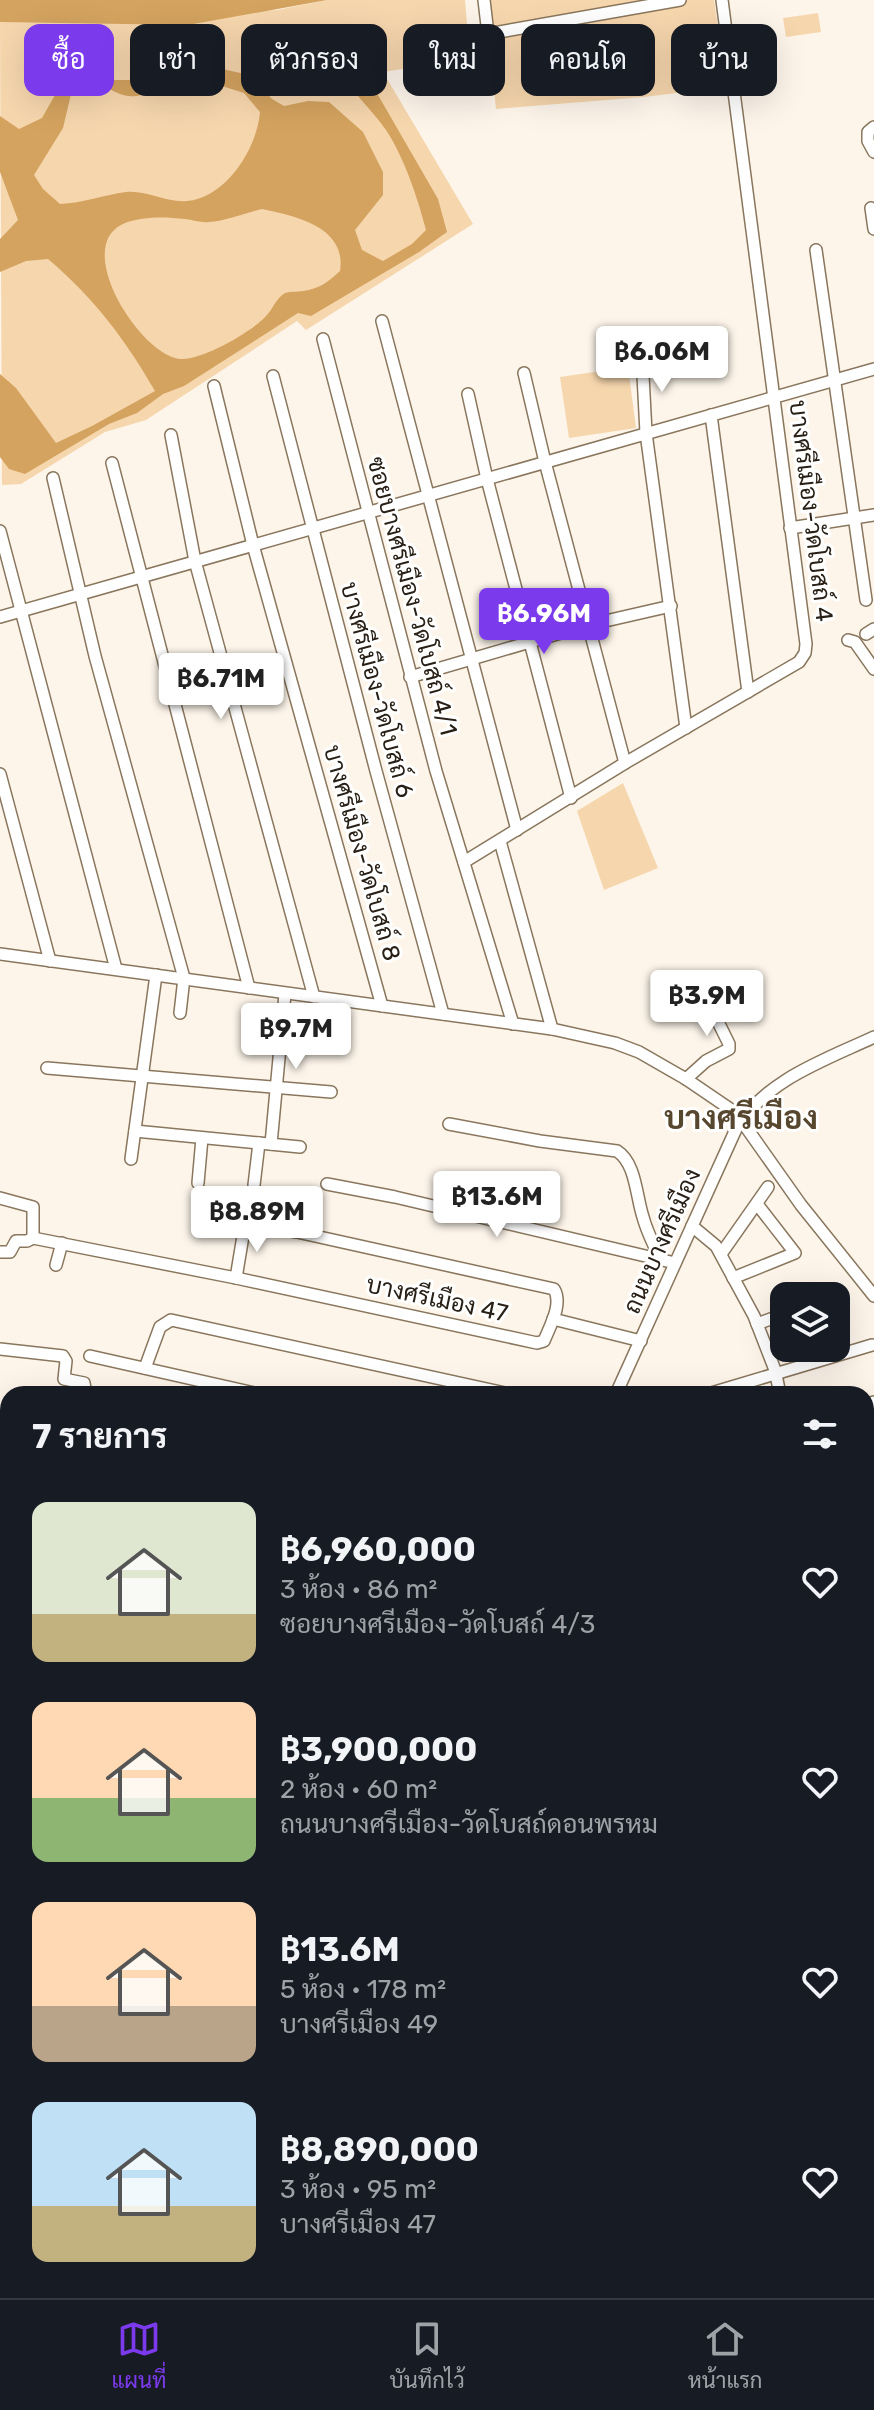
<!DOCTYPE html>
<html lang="th">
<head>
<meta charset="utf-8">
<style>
	body { margin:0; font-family:Rubik,Sarabun,sans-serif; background:#242831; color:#f1f3f6; height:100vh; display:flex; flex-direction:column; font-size:30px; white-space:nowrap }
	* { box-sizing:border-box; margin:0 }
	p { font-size:26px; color:#9ea1a6 }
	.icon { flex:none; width:44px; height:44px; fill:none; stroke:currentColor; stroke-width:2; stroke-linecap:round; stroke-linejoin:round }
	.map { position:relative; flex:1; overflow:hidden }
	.sheet { position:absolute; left:0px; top:1386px; width:874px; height:912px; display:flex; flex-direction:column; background:#171b24; border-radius:24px 24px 0 0; box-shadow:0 8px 32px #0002 }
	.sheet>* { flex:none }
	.guide { position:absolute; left:24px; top:24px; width:826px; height:72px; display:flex; gap:16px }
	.tools { position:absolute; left:770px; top:1282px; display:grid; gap:16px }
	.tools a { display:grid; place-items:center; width:80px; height:80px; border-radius:16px; background:#171b24; box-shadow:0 8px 32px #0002; font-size:40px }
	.price { position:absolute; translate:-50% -68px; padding:0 18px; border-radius:8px; background:#fff; color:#222; font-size:26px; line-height:52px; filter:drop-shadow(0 2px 4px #0008) }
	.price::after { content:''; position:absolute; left:50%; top:48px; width:24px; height:18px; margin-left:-12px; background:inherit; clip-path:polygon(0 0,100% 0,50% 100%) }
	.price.selected { background:#7c3aed; color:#fff }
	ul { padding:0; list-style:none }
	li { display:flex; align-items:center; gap:24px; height:200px; padding:0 32px }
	li span { display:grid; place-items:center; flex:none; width:224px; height:160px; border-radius:16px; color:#555 }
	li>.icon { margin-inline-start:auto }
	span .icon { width:96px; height:96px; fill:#fffc; stroke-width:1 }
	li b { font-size:34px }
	h2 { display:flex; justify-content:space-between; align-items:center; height:96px; padding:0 32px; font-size:34px }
	.chip { padding:0 28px; border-radius:16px; background:#171b24; box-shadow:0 8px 32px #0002; font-size:28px; line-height:72px }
	.chip.selected { background:#7c3aed; color:#fff }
	.tab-bar { display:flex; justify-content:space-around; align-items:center; height:112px; border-top:2px solid #363941; background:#171b24; font-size:22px; color:#9ea1a6 }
	.tab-bar a { display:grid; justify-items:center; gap:4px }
	.tab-bar .selected { color:#7c3aed }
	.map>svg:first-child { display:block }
	.green { fill:#f6d6ad }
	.water { fill:#d4a35f; fill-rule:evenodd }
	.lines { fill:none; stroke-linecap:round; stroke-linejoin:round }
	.minor-casing { stroke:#89765d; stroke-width:14 }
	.minor { stroke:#fff; stroke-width:11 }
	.labels { text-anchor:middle; stroke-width:6; stroke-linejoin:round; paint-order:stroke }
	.street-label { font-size:24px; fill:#282016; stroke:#fff }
	.district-label { font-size:32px; font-weight:bold; fill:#58472f; stroke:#fff }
</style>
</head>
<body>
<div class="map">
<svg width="874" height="2298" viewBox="0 0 874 2298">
	<rect width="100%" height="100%" fill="#fdf5ea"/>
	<g class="green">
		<path d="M327,0H465L470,59L383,72L473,224L306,330L297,321L146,420L105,432L21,484L2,485L0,22L277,10Z"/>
		<path d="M484,0H714L726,87L644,97L496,109Z"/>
		<path d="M818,13L821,32L786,37L783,18Z"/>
		<path d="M628,367L636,428L569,438L560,377Z"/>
		<path d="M623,783L658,868L604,890L577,811Z"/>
	</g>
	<g class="water">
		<path d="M0,0H327L188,25L0,22Z"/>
		<path d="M357,55L371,60L367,76L438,199L447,232L419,252L311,316L298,313L184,386L163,394L137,413L109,424L25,474L9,469L0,457V374L16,388L56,443L92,426L155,391C125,339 94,298 48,259L26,261L0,272V239L18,220L0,172V116L19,129L42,118L60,86L76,75L96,73L115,80H148L162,66L178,59L249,75L272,99L284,106L308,101L329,102L363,132L383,172V195L355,230L362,250L383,261L412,244L426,230C418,199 404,157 386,130C371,108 351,93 341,69ZM181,73L244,93L260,112C257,148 227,197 187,201C167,203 147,190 126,192C104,195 83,203 60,204L43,189L34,175L63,128L72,90C102,68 107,99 136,96C155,94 165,81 181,73ZM262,209C296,216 347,227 340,271C328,282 319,289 303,291C297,292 291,291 285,293C276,298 273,309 266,316C252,332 201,361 180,359C140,355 70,245 125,223C144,216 166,217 185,219C193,220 202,223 209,222C226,221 245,213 262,209Z"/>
	</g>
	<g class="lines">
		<g class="minor-casing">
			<g id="minor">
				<path d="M484,0L488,34L680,0"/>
				<path d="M874,127L868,132V141L874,152"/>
				<path d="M871,208L874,229"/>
				<path d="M816,250L866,600"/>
				<path d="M382,321L517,830"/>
				<path d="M323,339L436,771L513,1024"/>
				<path d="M642,356L646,433L686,728"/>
				<path d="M524,373L545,462L625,763"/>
				<path d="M273,376L376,771L443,1014"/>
				<path d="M214,386L253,545L382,1006"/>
				<path d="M468,394L487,479L571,798"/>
				<path d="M711,415L748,692"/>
				<path d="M171,435L195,561L314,997"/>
				<path d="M112,463L249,988"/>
				<path d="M53,478L95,656L184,978L180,1013"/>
				<path d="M790,528L874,515"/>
				<path d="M0,531L116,969"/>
				<path d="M0,617L874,369"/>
				<path d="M866,634L874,629"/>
				<path d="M848,640L855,642L874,669"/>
				<path d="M410,677L588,625L671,606"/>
				<path d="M0,774L50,961"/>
				<path d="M500,841L552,1029"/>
				<path d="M464,862L625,763L799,662L805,653L806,644L722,0"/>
				<path d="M0,954L552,1029L615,1043L639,1052L686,1079L736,1113L801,1205L874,1296"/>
				<path d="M47,1068L331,1092"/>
				<path d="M686,1079L706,1061L729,1049V1044L702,989"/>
				<path d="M449,1124L540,1141L617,1151C636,1163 636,1196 643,1217C647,1232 654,1246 661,1260"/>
				<path d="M135,1131L300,1147"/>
				<path d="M271,1144L285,994"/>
				<path d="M131,1159L156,975"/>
				<path d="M198,1183L202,1138"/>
				<path d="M327,1184L395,1197L675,1263"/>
				<path d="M254,1185L259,1143"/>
				<path d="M0,1198L33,1207V1238L236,1278L537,1343L544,1341C550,1326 563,1304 554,1289L297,1232L202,1215"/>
				<path d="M692,1226L716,1246L754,1316L775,1370L780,1394"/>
				<path d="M0,1252H10L16,1241H27L33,1238"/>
				<path d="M721,1254L768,1187"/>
				<path d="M56,1265L62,1243"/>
				<path d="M236,1278L245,1224"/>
				<path d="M733,1278L795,1253L757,1204"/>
				<path d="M836,1296L840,1295"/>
				<path d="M553,1319L641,1341"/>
				<path d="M757,1324L784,1314"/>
				<path d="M0,1349L63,1356L66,1361L64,1379L84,1383L86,1394"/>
				<path d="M90,1356L259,1394"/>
				<path d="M145,1368L160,1327L171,1320L509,1394"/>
				<path d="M616,1394L736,1129C765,1080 825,1060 874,1037"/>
				<path d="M708,1394L872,1345"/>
				<path d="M866,1404L874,1402"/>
				<path d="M866,1474L874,1472"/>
				<path d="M0,1510L8,1509"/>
				<path d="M866,1564L874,1562"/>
				<path d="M866,1650L874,1648"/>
				<path d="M0,1663L8,1659"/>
				<path d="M866,1705L874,1703"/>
				<path d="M866,1761L874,1760"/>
				<path d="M0,1807L8,1808"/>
				<path d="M866,1820L874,1819"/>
				<path d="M0,1858L8,1859"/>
				<path d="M866,1875L874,1873"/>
				<path d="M0,1917L8,1918"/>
				<path d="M866,1932L874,1931"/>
				<path d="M866,1981L874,1980"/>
				<path d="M866,2117L874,2115"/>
				<path d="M866,2147L874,2145"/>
				<path d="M0,2257L8,2260"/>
				<path d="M866,2257L874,2255"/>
				<path d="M75,2290L93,2298"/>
				<path d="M712,2297L730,2290"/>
				<path d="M179,2298L183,2290"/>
				<path d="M551,2298V2290"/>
			</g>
		</g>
		<use href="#minor" class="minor"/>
	</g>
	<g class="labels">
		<g class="street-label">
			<text transform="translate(811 511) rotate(83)" y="8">บางศรีเมือง-วัดโบสถ์ 4</text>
			<text transform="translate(412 596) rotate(75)" y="8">ซอยบางศรีเมือง-วัดโบสถ์ 4/1</text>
			<text transform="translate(377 690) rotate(75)" y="8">บางศรีเมือง-วัดโบสถ์ 6</text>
			<text transform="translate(362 853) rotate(74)" y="8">บางศรีเมือง-วัดโบสถ์ 8</text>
			<text transform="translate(662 1241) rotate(-66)" y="8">ถนนบางศรีเมือง</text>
			<text transform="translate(437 1299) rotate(12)" y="8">บางศรีเมือง 47</text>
		</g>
		<g class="district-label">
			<text x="741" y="1129">บางศรีเมือง</text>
		</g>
	</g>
</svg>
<div class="tools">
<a><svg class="icon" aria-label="layers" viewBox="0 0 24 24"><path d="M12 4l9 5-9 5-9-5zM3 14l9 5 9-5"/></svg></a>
</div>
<b class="price" style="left:662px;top:394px">฿6.06M</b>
<b class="price selected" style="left:544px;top:656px">฿6.96M</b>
<b class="price" style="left:221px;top:721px">฿6.71M</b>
<b class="price" style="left:707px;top:1038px">฿3.9M</b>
<b class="price" style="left:296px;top:1071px">฿9.7M</b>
<b class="price" style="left:497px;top:1239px">฿13.6M</b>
<b class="price" style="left:257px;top:1254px">฿8.89M</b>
<div class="guide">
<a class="chip selected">ซื้อ</a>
<a class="chip">เช่า</a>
<a class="chip">ตัวกรอง</a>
<a class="chip">ใหม่</a>
<a class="chip">คอนโด</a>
<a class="chip">บ้าน</a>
</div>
<section class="sheet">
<h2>7 รายการ<svg class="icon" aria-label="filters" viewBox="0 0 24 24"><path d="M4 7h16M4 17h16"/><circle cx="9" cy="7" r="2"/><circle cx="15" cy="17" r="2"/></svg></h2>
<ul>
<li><span style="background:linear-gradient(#dfe7d0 70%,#c2b280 0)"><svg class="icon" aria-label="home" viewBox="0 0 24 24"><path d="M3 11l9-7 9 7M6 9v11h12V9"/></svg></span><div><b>฿6,960,000</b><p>3 ห้อง · 86 m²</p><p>ซอยบางศรีเมือง-วัดโบสถ์ 4/3</p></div><svg class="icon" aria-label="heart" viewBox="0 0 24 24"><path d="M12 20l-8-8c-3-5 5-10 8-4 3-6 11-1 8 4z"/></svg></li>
<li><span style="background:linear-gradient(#ffd9b3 60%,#8fb573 0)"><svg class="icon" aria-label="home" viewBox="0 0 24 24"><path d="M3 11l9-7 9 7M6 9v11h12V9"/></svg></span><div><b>฿3,900,000</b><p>2 ห้อง · 60 m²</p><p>ถนนบางศรีเมือง-วัดโบสถ์ดอนพรหม</p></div><svg class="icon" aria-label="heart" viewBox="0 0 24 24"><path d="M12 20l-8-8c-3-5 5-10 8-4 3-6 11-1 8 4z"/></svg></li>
<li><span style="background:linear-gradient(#ffd9b3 65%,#b9a48a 0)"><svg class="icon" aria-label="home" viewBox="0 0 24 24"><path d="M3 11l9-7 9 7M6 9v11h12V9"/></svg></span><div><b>฿13.6M</b><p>5 ห้อง · 178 m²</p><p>บางศรีเมือง 49</p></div><svg class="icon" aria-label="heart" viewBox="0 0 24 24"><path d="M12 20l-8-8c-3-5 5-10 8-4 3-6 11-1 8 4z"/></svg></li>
<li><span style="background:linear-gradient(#bfe0f5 65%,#c2b280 0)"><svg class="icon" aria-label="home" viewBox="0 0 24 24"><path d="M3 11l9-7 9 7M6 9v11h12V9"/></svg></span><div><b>฿8,890,000</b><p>3 ห้อง · 95 m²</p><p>บางศรีเมือง 47</p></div><svg class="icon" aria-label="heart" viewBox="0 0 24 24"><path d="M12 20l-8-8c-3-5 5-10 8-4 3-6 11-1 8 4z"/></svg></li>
</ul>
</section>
</div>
<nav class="tab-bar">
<a class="selected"><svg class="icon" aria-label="map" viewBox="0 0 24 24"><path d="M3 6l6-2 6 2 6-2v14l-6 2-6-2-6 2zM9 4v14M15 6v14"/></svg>แผนที่</a>
<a><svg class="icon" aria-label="saved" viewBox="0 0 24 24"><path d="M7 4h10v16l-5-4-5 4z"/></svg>บันทึกไว้</a>
<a><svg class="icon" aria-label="home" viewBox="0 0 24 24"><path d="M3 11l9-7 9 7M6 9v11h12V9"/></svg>หน้าแรก</a>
</nav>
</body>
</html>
